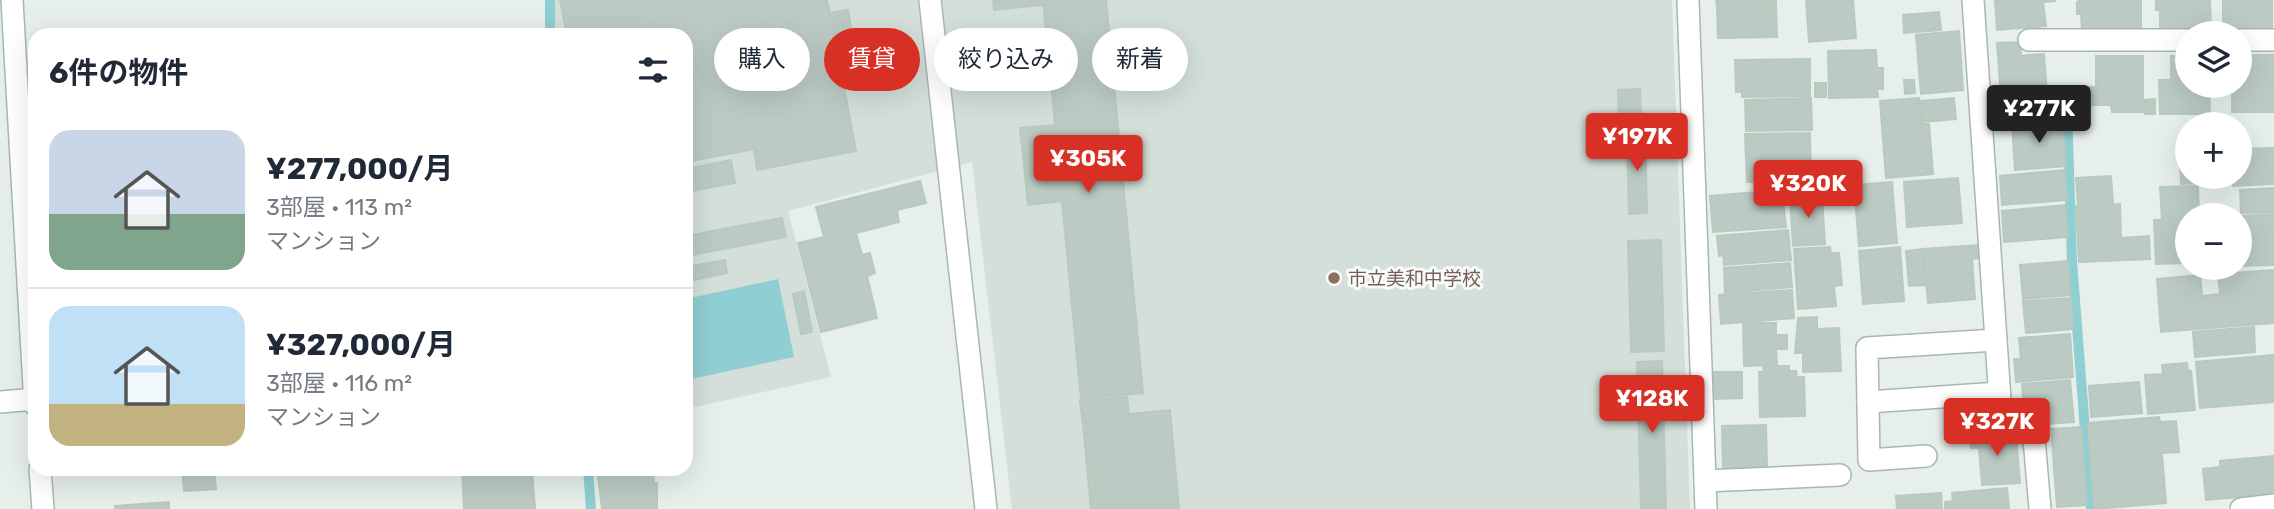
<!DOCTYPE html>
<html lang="ja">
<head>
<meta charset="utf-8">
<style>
	body { margin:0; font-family:Rubik,"Noto Sans JP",sans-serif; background:#f2f2f3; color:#1f2937; height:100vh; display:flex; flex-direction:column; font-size:26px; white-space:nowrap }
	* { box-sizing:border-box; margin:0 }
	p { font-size:23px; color:#747a83 }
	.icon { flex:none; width:38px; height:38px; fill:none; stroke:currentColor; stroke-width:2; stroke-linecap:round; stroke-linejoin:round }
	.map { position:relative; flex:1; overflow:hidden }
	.drawer { position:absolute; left:28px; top:28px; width:665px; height:448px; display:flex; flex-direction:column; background:#fff; border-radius:21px; box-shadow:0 7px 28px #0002 }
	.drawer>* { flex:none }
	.top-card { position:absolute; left:714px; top:28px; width:665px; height:63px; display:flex; gap:14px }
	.tools { position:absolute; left:2175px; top:21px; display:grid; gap:14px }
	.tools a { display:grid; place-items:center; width:77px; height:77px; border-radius:50%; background:#fff; box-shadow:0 7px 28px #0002; font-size:35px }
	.price { position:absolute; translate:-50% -60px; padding:0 16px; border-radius:7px; background:#d93025; color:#fff; font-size:23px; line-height:46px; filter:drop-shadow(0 2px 4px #0008) }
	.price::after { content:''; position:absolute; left:50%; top:42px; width:21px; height:16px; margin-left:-10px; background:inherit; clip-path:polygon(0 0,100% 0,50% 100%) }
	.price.selected { background:#222; color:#fff }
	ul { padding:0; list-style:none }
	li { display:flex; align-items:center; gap:21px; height:175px; padding:0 21px }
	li+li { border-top:2px solid #e0e1e3 }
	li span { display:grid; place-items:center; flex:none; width:196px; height:140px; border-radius:21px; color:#555 }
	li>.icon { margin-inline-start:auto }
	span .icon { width:84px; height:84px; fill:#fffc; stroke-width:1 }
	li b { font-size:30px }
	h2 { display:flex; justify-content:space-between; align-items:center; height:84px; padding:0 21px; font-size:30px }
	.pill { padding:0 24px; border-radius:32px; background:#fff; box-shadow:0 7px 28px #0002; font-size:24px; line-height:63px }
	.pill.selected { background:#d93025; color:#fff }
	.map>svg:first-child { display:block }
	.built { fill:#d4dfd9 }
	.water { fill:#8fced2 }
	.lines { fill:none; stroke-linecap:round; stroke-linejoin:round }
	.stream { stroke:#8fced2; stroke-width:10 }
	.building { fill:#bbcac3; stroke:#b8c9c0; stroke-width:2 }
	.service-casing { stroke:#a8b7b1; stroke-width:24 }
	.minor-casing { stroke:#a8b7b1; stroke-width:24 }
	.secondary-casing { stroke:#a4bab1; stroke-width:24 }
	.service { stroke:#fff; stroke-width:21 }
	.minor { stroke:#fff; stroke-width:21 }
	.secondary { stroke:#fff; stroke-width:21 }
	.education-dot { fill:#8d6e63; stroke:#f7fbf9; stroke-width:2.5 }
	.labels { text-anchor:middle; stroke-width:6; stroke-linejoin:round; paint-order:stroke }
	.education-label { font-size:19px; fill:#785e54; stroke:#f7fbf9; text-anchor:start }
</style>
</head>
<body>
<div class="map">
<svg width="2274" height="509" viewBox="0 0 2274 509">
	<rect width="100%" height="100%" fill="#e6efea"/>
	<path class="built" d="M554,0H1672L1690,509H1012L972,162L788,211L831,377L686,409V35H555Z"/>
	<path class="water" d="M778,279L794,357L686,380V299Z"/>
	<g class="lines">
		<g class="stream">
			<path d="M550,35V0"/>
			<path d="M1989,100V113L2067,109L2072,261L2091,509"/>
			<path d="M588,469L591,509"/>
		</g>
	</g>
	<g class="building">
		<path d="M560,0H827L830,13L848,10L856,56L839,60L856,151L757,170L754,149L686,162V35H567Z"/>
		<path d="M993,0H1041L1042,5L994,10Z"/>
		<path d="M1043,0H1106L1143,393L1081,399L1062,201L1028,205L1020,128L1055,125Z"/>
		<path d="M1716,0H1776V4L1717,5Z"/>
		<path d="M1806,0H1853L1856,38L1809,42Z"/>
		<path d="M1995,0H2055V1L2043,2L2046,26L1997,30Z"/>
		<path d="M2082,0H2141V28L2082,29L2081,14H2077V2Z"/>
		<path d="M2156,0H2210L2211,29L2160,30V10H2156Z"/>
		<path d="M2223,0H2272V29L2223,30Z"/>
		<path d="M1776,5L1777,37L1718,38L1717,6Z"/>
		<path d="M1939,12L1941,30L1904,33L1903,15Z"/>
		<path d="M1959,31L1963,90L1921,94L1916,35Z"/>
		<path d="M2020,42L2021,56L2044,54L2048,107L2002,111L1997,43Z"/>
		<path d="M1045,48L1049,82L1015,85L1012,52Z"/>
		<path d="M1876,50L1877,68H1883V89H1877L1878,97L1829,98L1828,51Z"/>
		<path d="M2240,55H2274V112H2232V91H2225V86H2240Z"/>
		<path d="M2096,56H2143V112H2112L2111,105H2089V87H2096Z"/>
		<path d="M2171,56H2188V86H2209L2210,114H2160L2159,80H2171Z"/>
		<path d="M1810,59V96L1742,97V92H1736L1735,60Z"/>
		<path d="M1904,80H1914L1915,93L1905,94Z"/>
		<rect x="1815" y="83" width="11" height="14"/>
		<path d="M1640,89L1641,117H1619L1618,90Z"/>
		<path d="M1811,98L1812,130L1746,131L1745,100Z"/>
		<path d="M1919,98L1921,124H1929L1933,174L1886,178L1880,101Z"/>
		<path d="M1954,98L1956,119L1922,122L1921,101Z"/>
		<path d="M2155,99V114H2145V100Z"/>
		<path d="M2062,119L2066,166L2015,170L2012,123Z"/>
		<path d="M1645,132L1647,213L1629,214L1627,133Z"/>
		<path d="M1810,133L1811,181L1747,182L1745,134Z"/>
		<path d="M2274,148V184L2233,186L2232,177H2240V149Z"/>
		<path d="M2180,155H2188V177H2223V182L2181,184Z"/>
		<path d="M731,160L735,183L686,192V169Z"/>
		<path d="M2065,170L2067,200L2002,205L2000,176Z"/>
		<path d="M2111,176L2113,203L2078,205L2076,178Z"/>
		<path d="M1958,178L1962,223L1907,227L1904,182Z"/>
		<path d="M920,181L926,203L897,210L899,222L856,233L862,255L870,253L875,273L867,276L877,318L821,332L798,243L824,237L816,207Z"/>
		<path d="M1892,182L1897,243L1859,246L1854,185Z"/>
		<path d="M2198,186L2199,215H2188V263L2156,264L2154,220H2162L2160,187Z"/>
		<path d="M2274,188V212L2241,213L2240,190Z"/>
		<path d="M1782,190L1786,227L1713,232L1710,196Z"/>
		<path d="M1822,195L1825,244L1793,246L1790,197Z"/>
		<path d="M2120,204L2121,238L2149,236L2150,259L2079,262L2076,206Z"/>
		<path d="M2065,205L2068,237L2004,242L2002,211Z"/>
		<path d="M2274,214V265L2240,266V216Z"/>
		<path d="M782,218L786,237L686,256V236Z"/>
		<path d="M1788,230L1791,260L1724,265L1723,255L1719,256L1717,236Z"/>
		<path d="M1661,240L1664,351L1631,352L1628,241Z"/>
		<path d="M1979,245L1980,258L1972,259L1975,299L1928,303L1923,249Z"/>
		<path d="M1830,247L1831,253H1839L1842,285L1834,286L1836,306L1798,309L1794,249Z"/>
		<path d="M1900,247L1904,301L1863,304L1859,251Z"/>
		<path d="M1922,249L1925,285L1909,286L1906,251Z"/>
		<path d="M725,260L727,273L689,281L686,267Z"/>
		<path d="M2068,261L2070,295L2023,299L2020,265Z"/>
		<path d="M1790,263L1792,287L1725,293L1724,268Z"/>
		<path d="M2274,270V323L2161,332L2157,279L2200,275L2202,296L2220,294L2218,274Z"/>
		<path d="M1792,290L1794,318L1721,324L1719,295Z"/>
		<path d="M804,291L812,332L801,334L793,294Z"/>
		<path d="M2071,298L2073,329L2026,333L2023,301Z"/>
		<path d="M1817,317V329L1839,328L1841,371L1803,372V353H1795L1798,318Z"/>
		<path d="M1743,323H1776V335H1787V349H1776L1777,365L1744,366Z"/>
		<path d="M2254,327L2255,352L2195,357L2193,332Z"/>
		<path d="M2070,334L2073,377L2016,382L2014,359H2021L2019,338Z"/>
		<path d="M2274,355V402L2200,408L2196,362Z"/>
		<path d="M1662,361L1666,509H1641L1637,362Z"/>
		<path d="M2187,363L2188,371H2191L2195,410L2148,414L2145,375L2163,374L2162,365Z"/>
		<path d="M1763,366H1789V371H1796L1797,377H1804L1805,416L1760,417L1759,372H1764Z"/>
		<path d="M1713,372H1742V398L1713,399Z"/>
		<path d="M2070,380L2074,422L2046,424L2045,415L2025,417L2022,384Z"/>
		<path d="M2139,382L2142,413L2091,417L2089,386Z"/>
		<path d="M1127,397L1129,414L1170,410L1179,509H1100L1093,432L1084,433L1080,401Z"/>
		<path d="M2159,417L2160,422L2176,421L2179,452L2162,453L2166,503L2094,509L2088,423Z"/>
		<path d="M1766,425L1767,467L1723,468L1722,426Z"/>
		<path d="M2081,427L2087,505L2057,507L2051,429Z"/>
		<path d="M1986,429L1987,439L2016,436L2020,483L1982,485L1979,448H1971L1970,430Z"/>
		<path d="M1084,434H1091L1098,509H1091Z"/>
		<path d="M2274,456V494L2206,500L2203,469L2220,467V461Z"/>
		<path d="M182,469H214L216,489L184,491Z"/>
		<path d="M462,469H532L535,509H464Z"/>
		<path d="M597,469H653L654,483H657V509H602Z"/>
		<path d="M2007,488L2009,509H1945V502L1953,501L1952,493Z"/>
		<path d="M1941,493L1942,509H1897L1896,496Z"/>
		<path d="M169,502V509H115V506Z"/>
	</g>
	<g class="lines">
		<g class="service-casing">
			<g id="service">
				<path d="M2029,40H2188"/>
				<path d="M2240,40H2274"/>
				<path d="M1868,402L1999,393"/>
				<path d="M1926,456L1869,460L1867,348L1996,340"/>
				<path d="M1705,481L1840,475"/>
			</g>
		</g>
		<g class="minor-casing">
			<g id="minor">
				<path d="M930,0L986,509"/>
				<path d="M1688,0L1706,509"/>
				<path d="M1973,0L2002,429L2033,427L2040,509"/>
				<path d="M0,402L35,399"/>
				<path d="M2241,509L2274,505"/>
			</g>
		</g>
		<g class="secondary-casing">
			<g id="secondary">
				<path d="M12,0L35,405"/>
				<path d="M40,469L43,509"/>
			</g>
		</g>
		<use href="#service" class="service"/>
		<use href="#minor" class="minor"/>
		<use href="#secondary" class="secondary"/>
	</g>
	<circle class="education-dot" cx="1334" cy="278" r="7"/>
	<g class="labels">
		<g class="education-label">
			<text x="1348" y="285">市立美和中学校</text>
		</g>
	</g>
</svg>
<div class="tools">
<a><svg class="icon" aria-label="layers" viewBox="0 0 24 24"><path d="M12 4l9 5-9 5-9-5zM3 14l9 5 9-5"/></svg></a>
<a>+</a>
<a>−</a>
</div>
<b class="price selected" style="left:2039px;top:145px">¥277K</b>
<b class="price" style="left:1637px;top:173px">¥197K</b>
<b class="price" style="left:1088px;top:195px">¥305K</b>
<b class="price" style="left:1808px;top:220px">¥320K</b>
<b class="price" style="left:1652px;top:435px">¥128K</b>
<b class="price" style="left:1997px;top:458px">¥327K</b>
<div class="top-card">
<a class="pill">購入</a>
<a class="pill selected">賃貸</a>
<a class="pill">絞り込み</a>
<a class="pill">新着</a>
</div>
<section class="drawer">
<h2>6件の物件<svg class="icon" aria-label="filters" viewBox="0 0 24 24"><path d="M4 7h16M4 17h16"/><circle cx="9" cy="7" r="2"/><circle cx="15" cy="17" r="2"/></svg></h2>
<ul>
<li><span style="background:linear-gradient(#c9d6e8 60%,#7fa58c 0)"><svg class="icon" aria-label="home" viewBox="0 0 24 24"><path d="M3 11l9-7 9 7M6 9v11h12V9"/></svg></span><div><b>¥277,000/月</b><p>3部屋 · 113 m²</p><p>マンション</p></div></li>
<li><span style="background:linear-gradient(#bfe0f5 70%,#c2b280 0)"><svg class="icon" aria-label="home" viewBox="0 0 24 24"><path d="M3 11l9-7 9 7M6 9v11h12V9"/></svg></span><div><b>¥327,000/月</b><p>3部屋 · 116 m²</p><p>マンション</p></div></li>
</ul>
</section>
</div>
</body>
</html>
